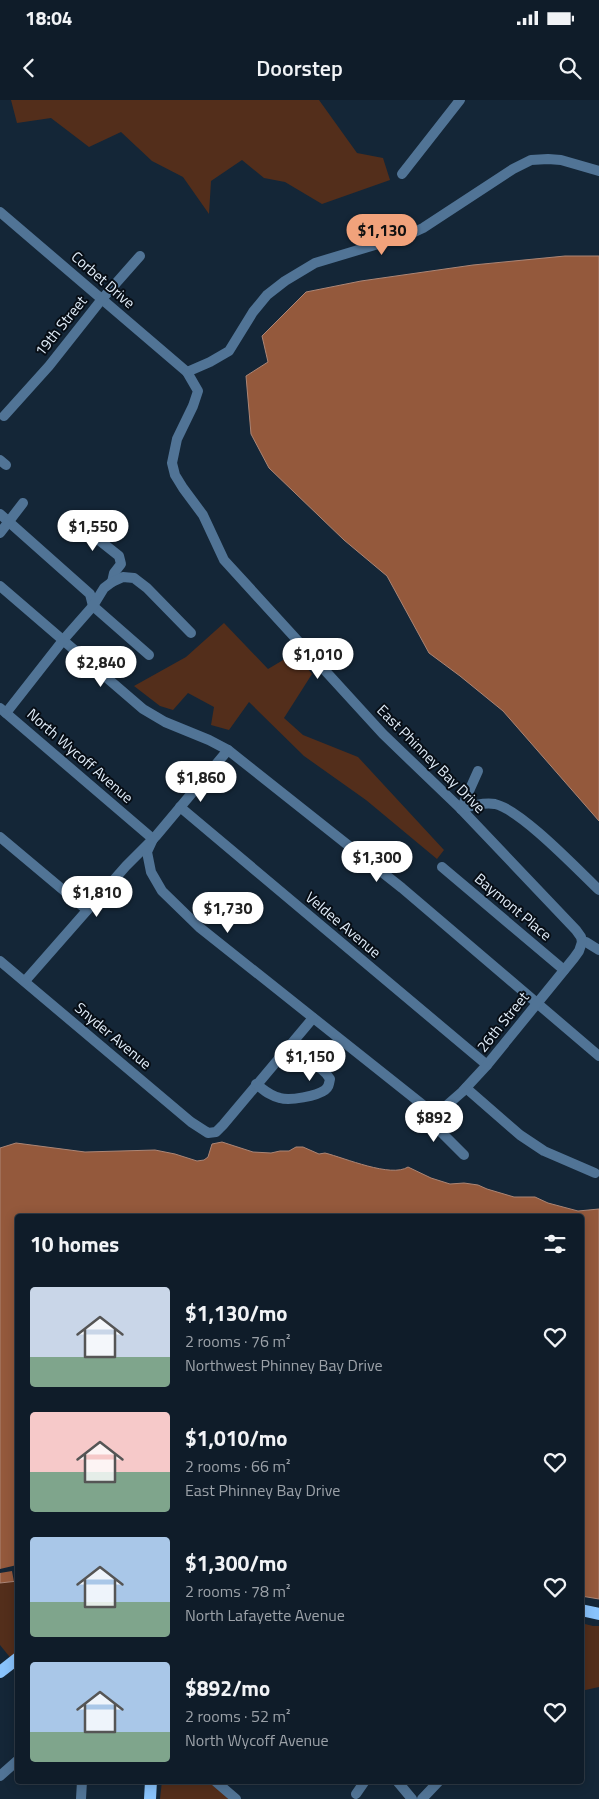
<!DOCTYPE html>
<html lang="en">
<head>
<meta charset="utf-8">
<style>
	body { margin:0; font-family:"Titillium Web",sans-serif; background:#1d2935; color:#f1f3f6; height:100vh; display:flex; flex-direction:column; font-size:19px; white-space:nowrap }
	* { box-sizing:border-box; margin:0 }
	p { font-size:16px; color:#9ba1a8 }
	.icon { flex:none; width:28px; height:28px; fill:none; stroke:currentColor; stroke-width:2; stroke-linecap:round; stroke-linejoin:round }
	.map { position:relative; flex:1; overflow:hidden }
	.sheet { position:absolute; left:15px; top:1114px; width:569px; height:570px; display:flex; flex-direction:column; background:#0f1c29; border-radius:5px; box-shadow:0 2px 12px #0003,0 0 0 1px #2f3a46 }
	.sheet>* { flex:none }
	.price { position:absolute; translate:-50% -42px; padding:0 11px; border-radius:18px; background:#fff; color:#222; font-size:16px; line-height:32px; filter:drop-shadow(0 1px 2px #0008) }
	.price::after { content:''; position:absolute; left:50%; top:30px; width:15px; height:11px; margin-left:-8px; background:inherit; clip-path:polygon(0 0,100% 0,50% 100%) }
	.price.active { background:#f1a27b; color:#111 }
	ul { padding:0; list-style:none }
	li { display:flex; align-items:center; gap:15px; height:125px; padding:0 15px }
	li span { display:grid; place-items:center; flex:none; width:140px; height:100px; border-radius:5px; color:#555 }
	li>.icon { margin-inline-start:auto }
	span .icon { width:60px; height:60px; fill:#fffc; stroke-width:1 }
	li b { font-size:21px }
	h2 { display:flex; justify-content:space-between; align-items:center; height:60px; padding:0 15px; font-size:21px }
	.status { display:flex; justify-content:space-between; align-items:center; height:35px; padding:0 25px; background:#0f1c29; direction:ltr }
	.status svg { height:14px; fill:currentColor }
	header { display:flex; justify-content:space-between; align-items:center; height:65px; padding:0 15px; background:#0f1c29; font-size:22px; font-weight:600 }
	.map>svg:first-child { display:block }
	.green { fill:#532e1b }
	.water { fill:#94593c; stroke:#ab8575 }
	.pier { fill:#142637 }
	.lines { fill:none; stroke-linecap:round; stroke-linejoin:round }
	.minor { stroke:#517496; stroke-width:10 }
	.major { stroke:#89c3fc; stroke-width:12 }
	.labels { text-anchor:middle; stroke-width:4; stroke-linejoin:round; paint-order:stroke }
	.street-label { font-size:15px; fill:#e1edf9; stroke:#070e16 }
</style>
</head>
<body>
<div class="status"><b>18:04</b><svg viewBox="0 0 49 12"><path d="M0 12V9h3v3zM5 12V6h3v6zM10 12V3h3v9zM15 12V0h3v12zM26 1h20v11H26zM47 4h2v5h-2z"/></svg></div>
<header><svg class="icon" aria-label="back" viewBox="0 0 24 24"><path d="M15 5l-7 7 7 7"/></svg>Doorstep<svg class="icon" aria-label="search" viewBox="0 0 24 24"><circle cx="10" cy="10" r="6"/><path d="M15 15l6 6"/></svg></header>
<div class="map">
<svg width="599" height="1699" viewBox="0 0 599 1699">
	<rect width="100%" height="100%" fill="#142637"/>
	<g class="green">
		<path d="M11,0H319L357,53L383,58L390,80L322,104L285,82L264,78L242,60L211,81L209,114L183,77L152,61L121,32L89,47L51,18L17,23Z"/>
		<path d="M224,523L268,569L295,553L312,574L284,618L303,635L358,657L444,750L437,759L366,700L304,656L249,602L229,630L211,625L214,607L188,593L173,610L160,606L134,586L186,557Z"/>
		<path d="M17,1481V1558L13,1561L0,1545V1483Z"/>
		<path d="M581,1523L593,1526H599V1587L581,1591Z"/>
		<path d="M162,1681H210L231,1699H160Z"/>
	</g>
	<g class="water">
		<path d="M565,156H599V721L503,611L460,576L429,553L387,476L344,440L269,368L251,334L246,276L268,262L262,236L306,192L361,181L473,165Z"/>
		<path d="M222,1042L253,1052L271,1053L280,1051H289L296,1047H303L319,1054L325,1053C345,1058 391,1078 408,1067L431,1078L450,1084L464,1083L478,1085L487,1089L514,1097H535L548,1103L578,1111L599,1109V1499L581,1496V1116H18V1481L0,1483V1048L16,1043L85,1052L155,1050L175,1054L197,1061L204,1060L208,1057L212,1044Z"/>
	</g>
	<path class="pier" d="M17,1465V1470H16L17,1481L14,1482L12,1471L0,1473V1469Z"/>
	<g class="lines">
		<g class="minor">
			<path d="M402,74L460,0"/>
			<path d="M0,112L187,272L198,291L193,306L177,339L172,363L175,375L183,388L203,415L224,460L383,634L461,709L576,830L581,837L582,842"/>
			<path d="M187,272L210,262L229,251L253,212L267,195L285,181L315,163L408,135L423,128L513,69L531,60L548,59L561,60L599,71"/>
			<path d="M4,316L49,266L102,199L140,156"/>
			<path d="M0,360L6,365"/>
			<path d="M0,414L90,494L93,506L149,555"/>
			<path d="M75,421L119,456L121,464L114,473L112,482"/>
			<path d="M0,433L23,403"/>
			<path d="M0,486L143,609L165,622L209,640L228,650L402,788L599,956"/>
			<path d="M0,608L153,739"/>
			<path d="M6,613L64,539L93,506L104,488L112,482L123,477L134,478L147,488L191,533"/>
			<path d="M180,707L487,965"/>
			<path d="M461,709C470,706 485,702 495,704C521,710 577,769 599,790"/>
			<path d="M461,709L478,671"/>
			<path d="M0,737L87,810"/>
			<path d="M153,739L147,752L151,772L162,791L199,827L433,1013H438"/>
			<path d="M442,767L564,870"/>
			<path d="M582,842H586L599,850"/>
			<path d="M0,861L191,1022L208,1033L216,1032L223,1025L313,918"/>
			<path d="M25,881L126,766L156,736L228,650"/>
			<path d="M256,984C264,990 270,996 280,998C290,1001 317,996 325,990C329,987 329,984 330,979C323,967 315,966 304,960C299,956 294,950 289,946"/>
			<path d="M466,988L520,1035L544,1051L595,1073"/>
			<path d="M438,1013L462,992L487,965L574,858L579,851L582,842"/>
			<path d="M438,1013L441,1032L464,1055"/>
			<path d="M0,1676L18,1660"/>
			<path d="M215,1681L236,1699"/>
			<path d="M397,1681L412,1699"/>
			<path d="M356,1694L365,1681"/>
			<path d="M81,1699L82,1681"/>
			<path d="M422,1699L439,1681"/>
		</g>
		<g class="major">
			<path d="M581,1510L599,1514"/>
			<path d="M0,1572L18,1558"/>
			<path d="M150,1699L151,1681"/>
		</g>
	</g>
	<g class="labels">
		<g class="street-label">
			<text transform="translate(103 180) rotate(41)" y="5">Corbet Drive</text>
			<text transform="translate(61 226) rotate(-51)" y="5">19th Street</text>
			<text transform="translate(80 656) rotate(41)" y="5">North Wycoff Avenue</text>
			<text transform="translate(431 659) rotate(45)" y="5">East Phinney Bay Drive</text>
			<text transform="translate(513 807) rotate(40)" y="5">Baymont Place</text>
			<text transform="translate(343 825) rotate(40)" y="5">Veldee Avenue</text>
			<text transform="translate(503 922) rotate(-51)" y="5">26th Street</text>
			<text transform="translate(113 936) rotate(40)" y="5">Snyder Avenue</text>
		</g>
	</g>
</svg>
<b class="price active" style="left:382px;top:156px">$1,130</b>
<b class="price" style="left:93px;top:452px">$1,550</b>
<b class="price" style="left:318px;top:580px">$1,010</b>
<b class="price" style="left:101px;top:588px">$2,840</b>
<b class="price" style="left:201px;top:703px">$1,860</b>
<b class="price" style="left:377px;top:783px">$1,300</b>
<b class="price" style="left:97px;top:818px">$1,810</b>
<b class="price" style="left:228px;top:834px">$1,730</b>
<b class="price" style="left:310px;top:982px">$1,150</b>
<b class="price" style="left:434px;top:1043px">$892</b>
<section class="sheet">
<h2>10 homes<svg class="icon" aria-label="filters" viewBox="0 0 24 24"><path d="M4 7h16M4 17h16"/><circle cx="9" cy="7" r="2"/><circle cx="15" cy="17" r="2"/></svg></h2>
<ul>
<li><span style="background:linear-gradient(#c9d6e8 70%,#7fa58c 0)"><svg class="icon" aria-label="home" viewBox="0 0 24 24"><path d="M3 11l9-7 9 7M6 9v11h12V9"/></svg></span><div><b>$1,130/mo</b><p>2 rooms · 76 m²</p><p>Northwest Phinney Bay Drive</p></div><svg class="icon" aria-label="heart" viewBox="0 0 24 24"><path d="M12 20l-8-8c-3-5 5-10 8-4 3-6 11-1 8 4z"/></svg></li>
<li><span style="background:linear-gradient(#f6c9c9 60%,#7fa58c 0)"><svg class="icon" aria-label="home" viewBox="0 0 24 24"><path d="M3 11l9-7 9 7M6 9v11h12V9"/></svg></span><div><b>$1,010/mo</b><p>2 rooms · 66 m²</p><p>East Phinney Bay Drive</p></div><svg class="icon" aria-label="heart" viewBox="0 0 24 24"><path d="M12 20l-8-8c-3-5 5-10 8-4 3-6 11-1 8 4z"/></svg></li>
<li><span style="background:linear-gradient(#a9c7e8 65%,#7fa58c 0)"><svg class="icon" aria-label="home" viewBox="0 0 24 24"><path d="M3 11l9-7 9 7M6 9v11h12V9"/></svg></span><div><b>$1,300/mo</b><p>2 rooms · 78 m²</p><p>North Lafayette Avenue</p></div><svg class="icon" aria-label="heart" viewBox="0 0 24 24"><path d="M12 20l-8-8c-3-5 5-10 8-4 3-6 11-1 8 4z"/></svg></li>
<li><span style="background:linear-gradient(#a9c7e8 70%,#7fa58c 0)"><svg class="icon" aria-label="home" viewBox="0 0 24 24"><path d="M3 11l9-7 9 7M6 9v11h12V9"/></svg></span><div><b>$892/mo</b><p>2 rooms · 52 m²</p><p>North Wycoff Avenue</p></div><svg class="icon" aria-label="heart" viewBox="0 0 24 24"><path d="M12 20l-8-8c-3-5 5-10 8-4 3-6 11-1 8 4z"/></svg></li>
</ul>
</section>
</div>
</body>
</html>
